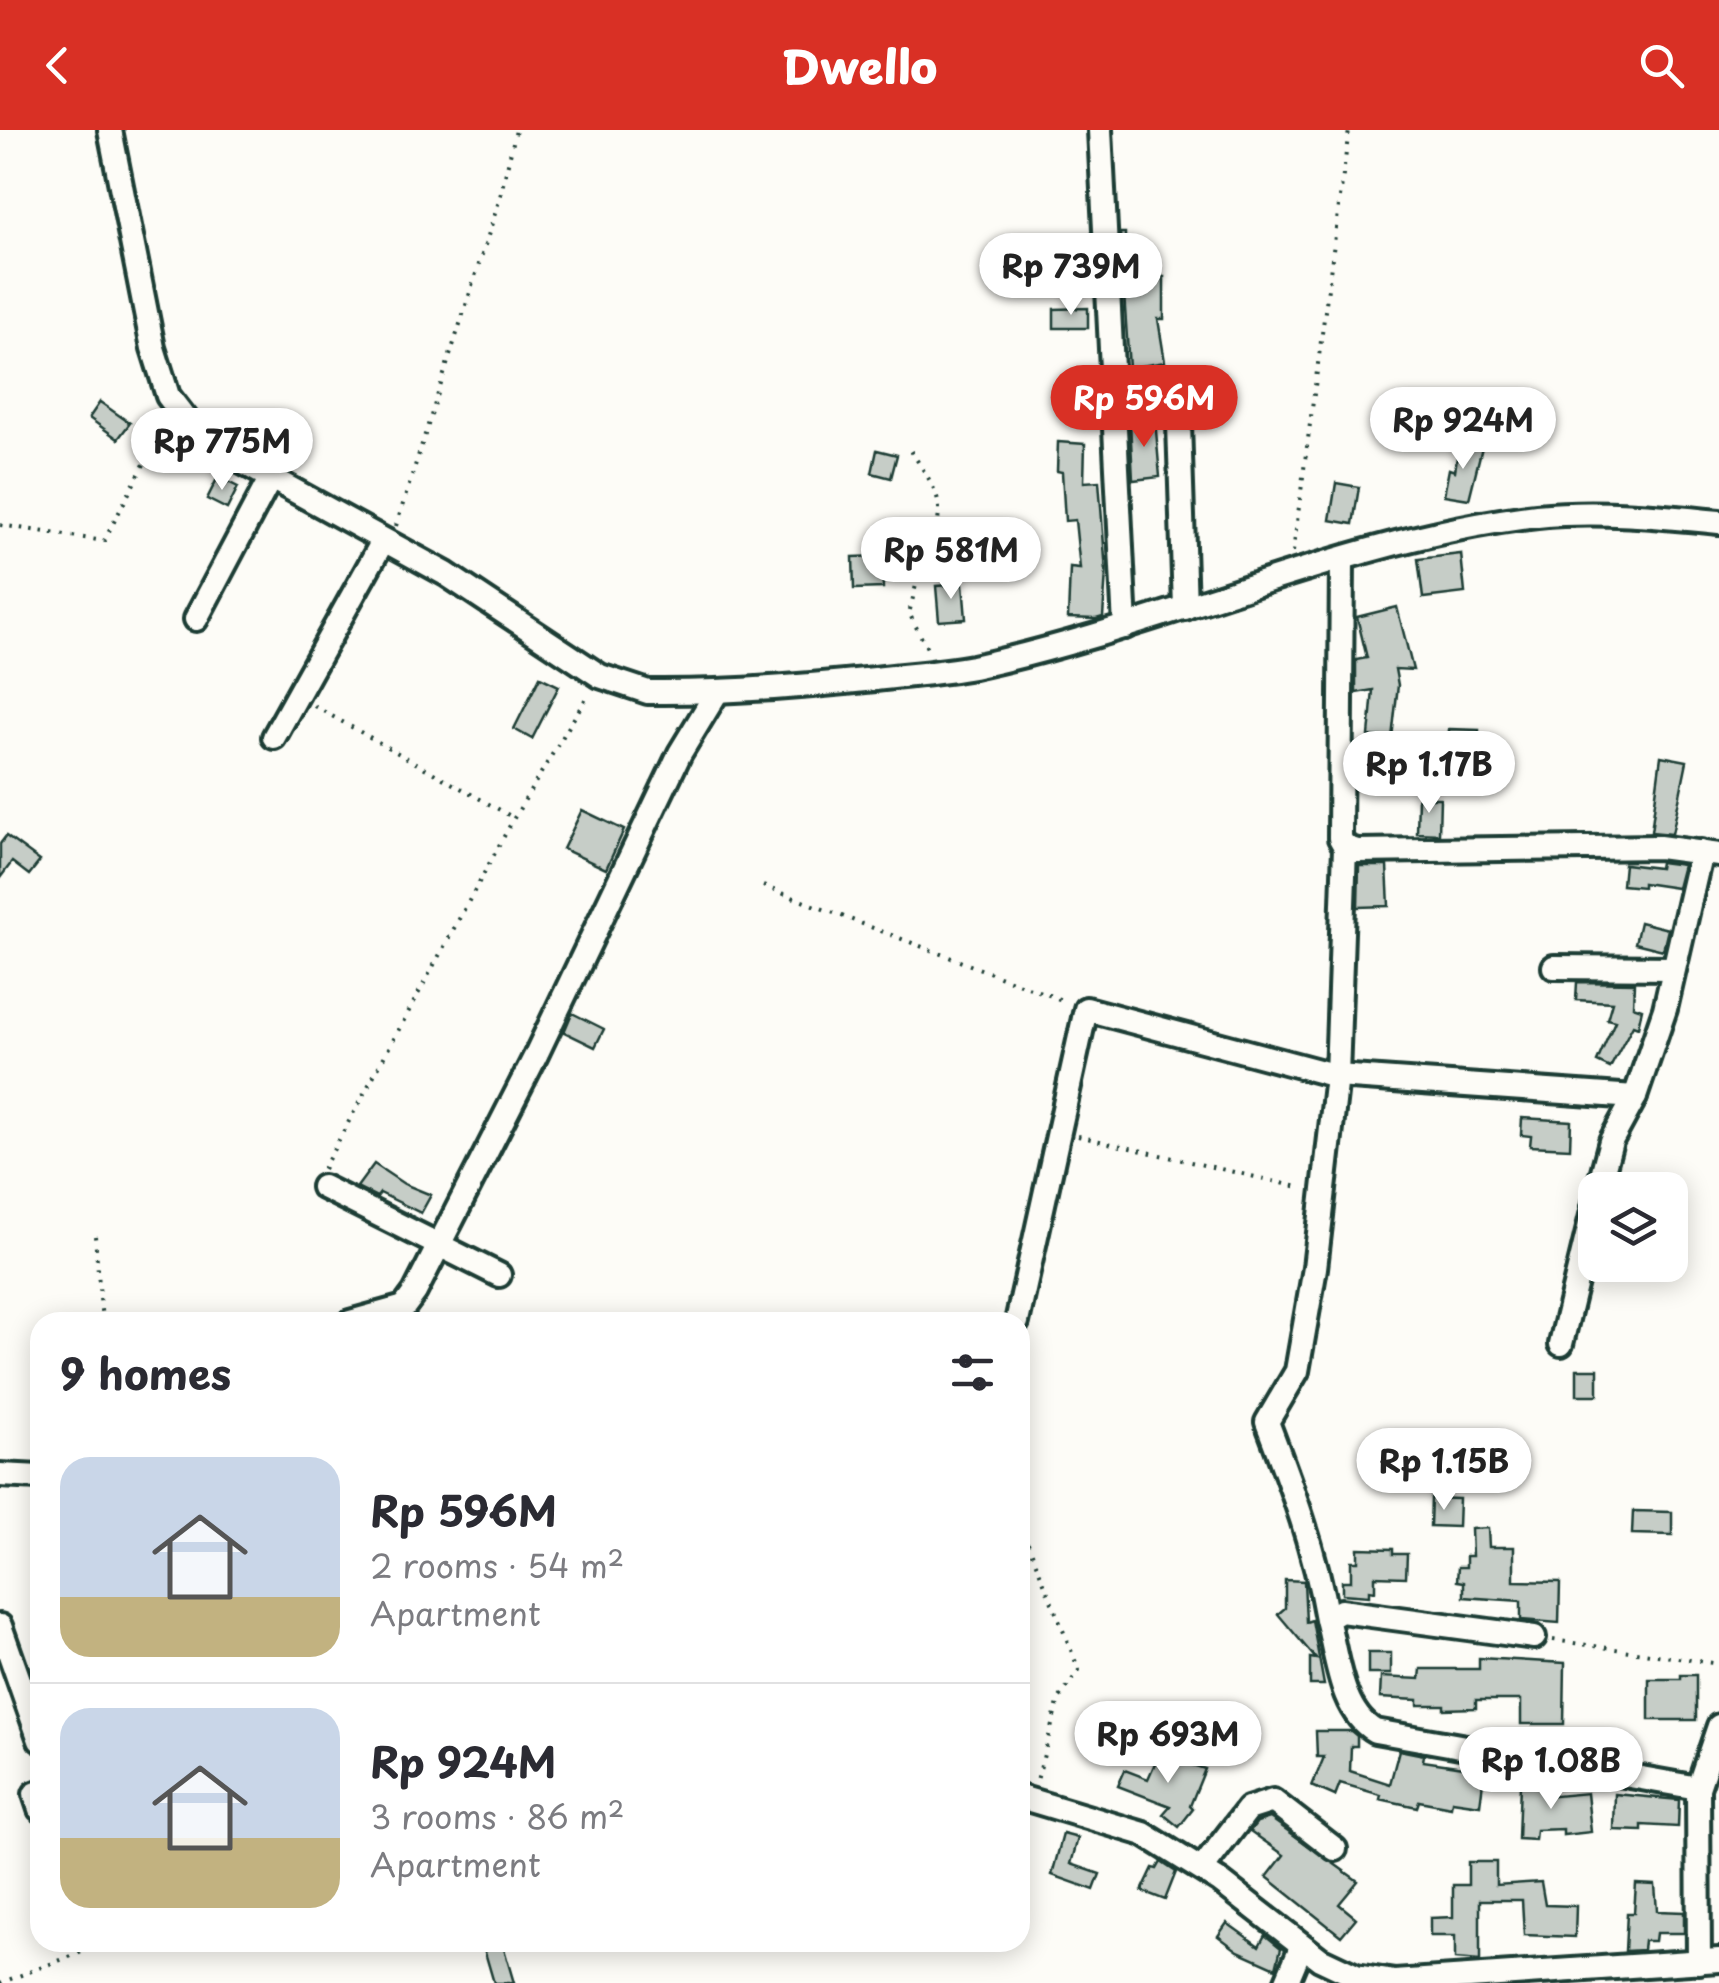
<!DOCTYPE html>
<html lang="en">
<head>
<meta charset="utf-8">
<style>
	body { margin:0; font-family:"Playpen Sans",sans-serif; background:#f7f7f7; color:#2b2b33; height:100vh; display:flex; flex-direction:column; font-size:38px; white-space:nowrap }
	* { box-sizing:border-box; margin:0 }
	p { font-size:32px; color:#7c7c81 }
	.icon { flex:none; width:55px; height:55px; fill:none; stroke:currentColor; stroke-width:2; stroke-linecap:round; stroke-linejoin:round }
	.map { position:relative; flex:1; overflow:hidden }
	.side { position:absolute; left:30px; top:1182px; width:1000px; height:640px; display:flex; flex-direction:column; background:#fff; border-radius:30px; box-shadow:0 5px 25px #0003 }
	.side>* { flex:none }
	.buttons { position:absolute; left:1578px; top:1042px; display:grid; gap:20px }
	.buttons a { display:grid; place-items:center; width:110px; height:110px; border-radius:20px; background:#fff; box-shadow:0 5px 25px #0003; font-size:50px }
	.price { position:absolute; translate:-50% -85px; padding:0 22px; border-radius:35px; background:#fff; color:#222; font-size:32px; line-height:65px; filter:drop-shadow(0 2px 5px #0008) }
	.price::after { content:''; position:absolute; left:50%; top:60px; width:30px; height:22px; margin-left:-15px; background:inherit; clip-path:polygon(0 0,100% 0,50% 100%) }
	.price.current { background:#d93025; color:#fff }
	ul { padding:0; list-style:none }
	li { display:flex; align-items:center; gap:30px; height:250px; padding:0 30px }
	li+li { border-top:2px solid #e1e1e2 }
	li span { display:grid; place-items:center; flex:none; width:280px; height:200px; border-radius:30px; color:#555 }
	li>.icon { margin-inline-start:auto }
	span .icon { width:120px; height:120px; fill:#fffc; stroke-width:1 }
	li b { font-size:42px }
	h2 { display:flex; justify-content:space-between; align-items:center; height:120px; padding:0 30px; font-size:42px }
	header { display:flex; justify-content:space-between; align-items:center; height:130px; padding:0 30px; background:#d93025; color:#fff; font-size:45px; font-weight:800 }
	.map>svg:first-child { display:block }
	.building { fill:#c6cdc7; stroke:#1f3d34; stroke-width:2.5 }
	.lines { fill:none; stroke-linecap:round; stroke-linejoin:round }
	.minor-casing { stroke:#1f3d34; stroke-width:30 }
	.path { stroke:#1f3d34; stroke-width:4; stroke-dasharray:2.5 8; stroke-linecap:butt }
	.minor { stroke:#fdfcf7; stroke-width:22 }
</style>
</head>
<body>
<header><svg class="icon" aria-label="back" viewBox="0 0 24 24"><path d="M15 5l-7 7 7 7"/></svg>Dwello<svg class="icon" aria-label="search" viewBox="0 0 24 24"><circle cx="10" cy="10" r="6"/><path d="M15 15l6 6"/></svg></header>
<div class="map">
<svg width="1719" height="1853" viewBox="0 0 1719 1853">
	<rect width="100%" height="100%" fill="#fdfcf7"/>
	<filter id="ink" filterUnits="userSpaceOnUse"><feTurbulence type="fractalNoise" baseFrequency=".01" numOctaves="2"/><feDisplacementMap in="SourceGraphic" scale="20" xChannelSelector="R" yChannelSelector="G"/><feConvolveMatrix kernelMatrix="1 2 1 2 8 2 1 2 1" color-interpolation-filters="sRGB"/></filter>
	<g filter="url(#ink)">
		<g class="building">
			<path d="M1120,103H1125V147H1164V189H1158L1165,232L1129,238Z"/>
			<path d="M1088,178V198H1054V179Z"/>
			<path d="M100,272L130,293L118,309L89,288Z"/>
			<path d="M1155,289L1160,347L1133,350L1130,291Z"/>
			<path d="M1058,312L1085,314L1084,352L1099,351L1106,442L1103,487L1096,489L1068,488L1070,438L1080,439L1075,390L1065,391L1062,342L1057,341Z"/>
			<path d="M1459,314L1482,317L1469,369L1444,365L1449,339L1455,341Z"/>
			<path d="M877,320L897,325L891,348L872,343Z"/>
			<path d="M218,347L238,357L227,379L207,369Z"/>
			<path d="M1336,353L1359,357L1353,394L1330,390Z"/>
			<path d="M885,392L903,398L894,423L876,416Z"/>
			<path d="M1461,424L1465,463L1423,468L1418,429Z"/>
			<path d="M882,426L883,458L854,459L853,427Z"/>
			<path d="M963,454L966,489L939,491L936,456Z"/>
			<path d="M1397,477L1413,540L1395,539L1398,555L1392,608L1369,606L1373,560L1356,563V530L1367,528L1357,487Z"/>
			<path d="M540,547L559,556L532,609L514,599Z"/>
			<path d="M1449,599L1479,600L1478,623L1494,624L1492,650L1447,649Z"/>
			<path d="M1661,626L1687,631L1672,704L1651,702Z"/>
			<path d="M1418,668H1440L1439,704L1417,703Z"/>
			<path d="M582,680L624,700L606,739L563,719Z"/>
			<path d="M6,706L40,731L29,745L12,732L0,748V714Z"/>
			<path d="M1660,732L1683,735L1677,758L1643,753V757L1622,755L1624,734L1659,738Z"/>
			<path d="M1359,736H1387L1389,776L1358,777Z"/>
			<path d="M1640,792L1668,799L1663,820L1635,813Z"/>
			<path d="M1577,852L1634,853L1633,876L1642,879L1638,897L1633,895L1610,938L1597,932L1615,891L1607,889L1612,872L1576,870Z"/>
			<path d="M572,883L604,899L595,917L564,902Z"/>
			<path d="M1522,988L1571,991L1570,1018L1530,1016L1531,1006L1521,1005Z"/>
			<path d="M374,1034L404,1054L431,1065L421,1083L380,1063L377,1067L357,1057Z"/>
			<rect x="1577" y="1239" width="21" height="26"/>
			<path d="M1431,1368L1459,1369L1458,1397L1430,1396Z"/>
			<path d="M1633,1381L1672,1382V1405L1632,1404Z"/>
			<path d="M1488,1398L1489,1417H1514V1451L1560,1452L1559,1493L1521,1490V1471L1464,1467V1452L1457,1451L1458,1437H1466V1426H1472L1471,1399Z"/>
			<path d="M1358,1418L1393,1419V1424H1407L1406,1447L1375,1446V1461L1369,1460V1466L1342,1464V1451H1351V1431H1358Z"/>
			<path d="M1285,1450L1304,1451L1306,1492L1312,1490L1324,1555H1310V1528L1316,1529L1278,1484L1285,1478Z"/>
			<rect x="1368" y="1523" width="23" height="21"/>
			<path d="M1479,1528L1565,1533L1564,1594H1521V1570H1476V1578L1444,1579V1575H1418V1570L1380,1568L1381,1547L1420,1549L1421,1539H1479Z"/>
			<path d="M1681,1545H1696V1590H1649V1549H1681Z"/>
			<path d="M1316,1601H1351L1357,1606V1616H1351L1350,1641L1390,1654L1399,1620L1424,1625L1423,1631L1464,1637L1465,1632L1485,1636L1480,1675L1452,1671L1451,1677L1419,1671L1417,1677L1380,1669L1381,1665L1340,1653L1335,1666L1312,1656L1324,1627H1317Z"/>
			<path d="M1159,1624L1205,1639L1190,1676L1193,1679L1179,1697L1163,1684L1170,1676L1118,1656L1125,1640L1148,1649Z"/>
			<path d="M1520,1653L1545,1655V1667L1587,1663L1591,1702L1563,1705V1699L1536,1700L1535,1710L1518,1709Z"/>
			<path d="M1615,1664L1679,1670L1678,1697L1642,1695V1701L1614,1700Z"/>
			<path d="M1270,1688L1358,1751L1339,1774L1356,1788L1341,1806L1267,1747L1284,1725L1250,1701L1257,1692Z"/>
			<path d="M1063,1704L1078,1708L1071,1734L1100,1744L1094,1760L1052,1745Z"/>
			<path d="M1161,1732L1176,1742L1165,1770L1142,1761L1153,1738L1157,1739Z"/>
			<path d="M1468,1732H1496V1755L1541,1752L1545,1775L1576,1776L1575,1807L1524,1805L1522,1770H1480V1831L1455,1829V1806H1430V1788L1453,1787V1755H1468Z"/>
			<path d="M1636,1754L1655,1755L1657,1781L1684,1782V1803H1656L1655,1811H1644L1643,1820L1625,1821L1627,1783H1634Z"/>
			<path d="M1227,1793L1259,1816L1265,1805L1281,1818L1276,1838L1238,1821L1218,1806Z"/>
			<path d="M482,1812H502L514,1853H494Z"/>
		</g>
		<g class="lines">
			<g class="minor-casing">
				<g id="minor">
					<path d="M110,0L153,218L168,266L202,310L446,444L600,546L648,562C725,563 799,557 875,549C908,545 941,543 973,537C1161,497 1348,408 1537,386C1597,380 1660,386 1719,392"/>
					<path d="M1100,0L1125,497"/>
					<path d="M1178,263L1185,478"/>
					<path d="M196,489L270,349"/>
					<path d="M274,607L383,411"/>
					<path d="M1345,717L1357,721L1659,717L1719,725"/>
					<path d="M1554,837L1674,838"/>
					<path d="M323,1057L499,1145"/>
					<path d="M1598,1060L1611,1011L1635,967L1665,879L1701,722"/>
					<path d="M350,1192L404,1177L415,1162L535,927L680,623L717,562"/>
					<path d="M1017,1192L1086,879L1337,946L1345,717L1340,708L1342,430"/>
					<path d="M1561,1214L1595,1073"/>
					<path d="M0,1345L40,1347"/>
					<path d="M1327,1489C1315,1419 1292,1358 1267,1292L1297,1241L1315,1138L1337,946L1635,967"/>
					<path d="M0,1496L40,1610"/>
					<path d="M1534,1507L1341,1481L1327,1489C1337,1525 1340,1581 1375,1601L1698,1658"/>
					<path d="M40,1662L35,1664L40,1679"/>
					<path d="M1020,1667L1144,1704L1221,1752L1320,1829L1356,1846L1395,1852L1719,1830"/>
					<path d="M1202,1739L1248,1679L1273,1671L1335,1719"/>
					<path d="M1699,1832L1698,1658L1719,1596"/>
					<path d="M1286,1853L1301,1817"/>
				</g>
			</g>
			<g class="path">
				<path d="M911,321C943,370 948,375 924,430C917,446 914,466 909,483L929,522"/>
				<path d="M0,395L104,411L164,296"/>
				<path d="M396,396L499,71L516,0"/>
				<path d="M1293,422L1349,0"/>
				<path d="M314,576L514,688"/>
				<path d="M763,756L1067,872"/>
				<path d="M1078,1006L1303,1058"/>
				<path d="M323,1039L514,688L589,563"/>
				<path d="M95,1106L102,1192"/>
				<path d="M1020,1393L1079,1540L1059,1569L1036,1654"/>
				<path d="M1553,1510L1719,1534"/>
				<path d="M0,1853L82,1822L95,1812"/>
			</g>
			<use href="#minor" class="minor"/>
		</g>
	</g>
</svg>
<div class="buttons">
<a><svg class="icon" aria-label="layers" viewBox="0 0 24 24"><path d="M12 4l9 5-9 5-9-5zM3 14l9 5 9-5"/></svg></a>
</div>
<b class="price" style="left:1071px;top:188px">Rp 739M</b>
<b class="price current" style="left:1144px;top:320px">Rp 596M</b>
<b class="price" style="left:1463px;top:342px">Rp 924M</b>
<b class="price" style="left:222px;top:363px">Rp 775M</b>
<b class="price" style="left:951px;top:472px">Rp 581M</b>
<b class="price" style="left:1429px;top:686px">Rp 1.17B</b>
<b class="price" style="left:1444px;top:1383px">Rp 1.15B</b>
<b class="price" style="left:1168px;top:1656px">Rp 693M</b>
<b class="price" style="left:1551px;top:1682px">Rp 1.08B</b>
<section class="side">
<h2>9 homes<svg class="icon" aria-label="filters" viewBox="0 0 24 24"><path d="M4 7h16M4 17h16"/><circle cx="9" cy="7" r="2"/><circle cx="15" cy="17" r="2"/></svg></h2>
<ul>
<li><span style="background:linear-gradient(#c9d6e8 70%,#c2b280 0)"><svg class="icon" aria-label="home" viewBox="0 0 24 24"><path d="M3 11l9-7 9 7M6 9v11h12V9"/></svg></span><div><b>Rp 596M</b><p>2 rooms · 54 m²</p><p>Apartment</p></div></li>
<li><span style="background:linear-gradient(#c9d6e8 65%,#c2b280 0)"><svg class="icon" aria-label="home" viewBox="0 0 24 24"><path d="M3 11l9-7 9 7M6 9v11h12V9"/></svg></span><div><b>Rp 924M</b><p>3 rooms · 86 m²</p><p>Apartment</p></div></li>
</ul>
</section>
</div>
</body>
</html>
